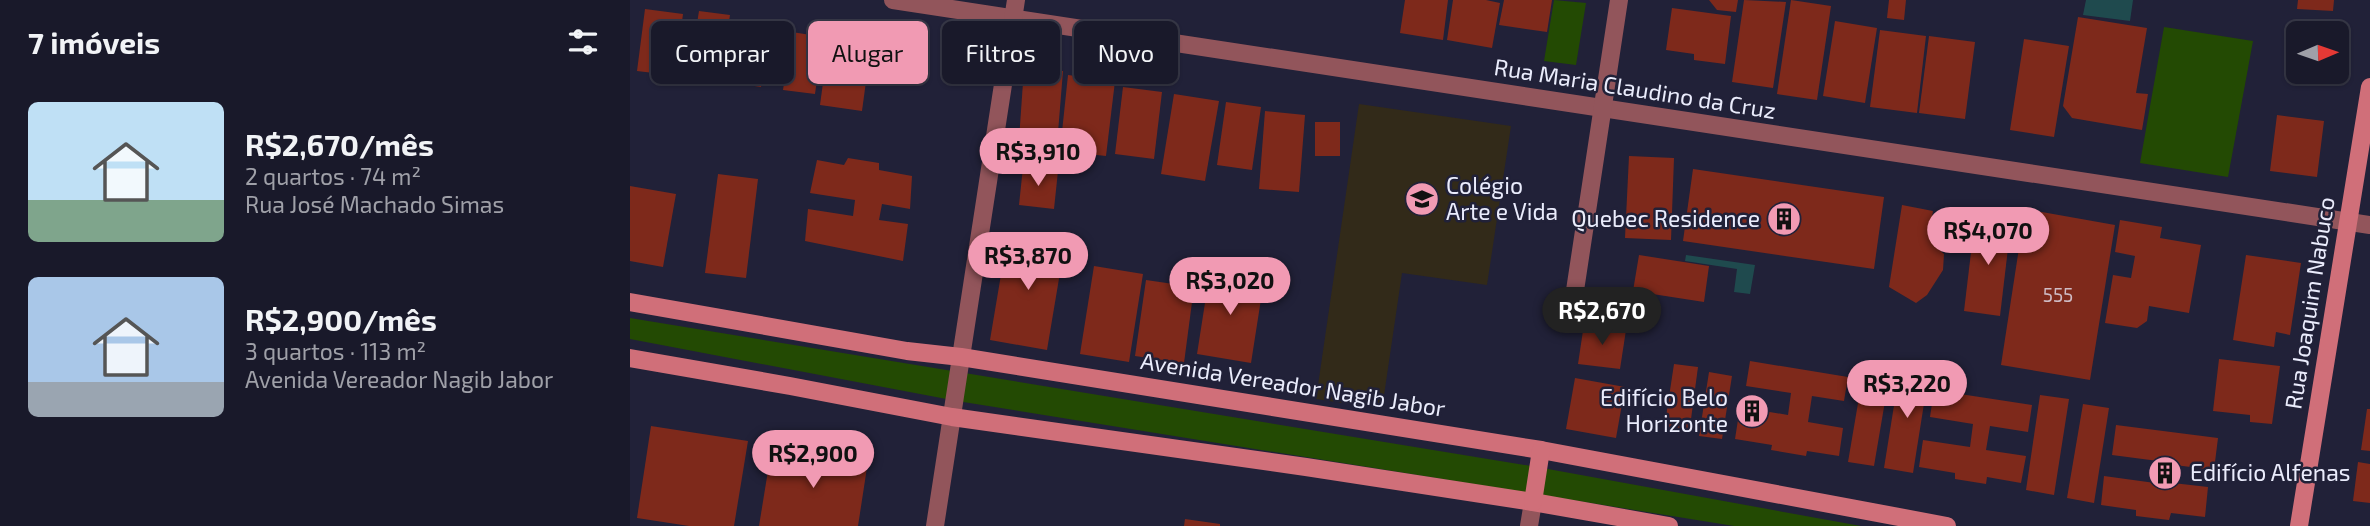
<!DOCTYPE html>
<html lang="pt">
<head>
<meta charset="utf-8">
<style>
	body { margin:0; font-family:"Exo 2",sans-serif; background:#262636; color:#f1f3f6; height:100vh; display:flex; flex-direction:column; font-size:26px; white-space:nowrap }
	* { box-sizing:border-box; margin:0 }
	p { font-size:23px; color:#9fa0a8 }
	.icon { flex:none; width:38px; height:38px; fill:none; stroke:currentColor; stroke-width:2; stroke-linecap:round; stroke-linejoin:round }
	.map { position:relative; flex:1; overflow:hidden }
	.sheet { display:flex; flex-direction:column; background:#19192a; width:630px }
	.sheet>* { flex:none }
	.hud { position:absolute; left:21px; top:21px; width:665px; height:63px; display:flex; gap:14px }
	.needle { width:46px; rotate:88deg }
	.fabs { position:absolute; left:1656px; top:21px; display:grid; gap:14px }
	.fabs a { display:grid; place-items:center; width:63px; height:63px; border-radius:10px; background:#19192a; box-shadow:0 2px 5px #0004,0 0 0 2px #373847; font-size:35px }
	.price { position:absolute; translate:-50% -60px; padding:0 16px; border-radius:24px; background:#f19ab3; color:#111; font-size:23px; line-height:46px; filter:drop-shadow(0 2px 4px #0008) }
	.price::after { content:''; position:absolute; left:50%; top:42px; width:21px; height:16px; margin-left:-10px; background:inherit; clip-path:polygon(0 0,100% 0,50% 100%) }
	.price.current { background:#222; color:#fff }
	ul { padding:0; list-style:none }
	li { display:flex; align-items:center; gap:21px; height:175px; padding:0 28px }
	li span { display:grid; place-items:center; flex:none; width:196px; height:140px; border-radius:10px; color:#555 }
	li>.icon { margin-inline-start:auto }
	span .icon { width:84px; height:84px; fill:#fffc; stroke-width:1 }
	li b { font-size:30px }
	h2 { display:flex; justify-content:space-between; align-items:center; height:84px; padding:0 28px; font-size:30px }
	.chip { padding:0 24px; border-radius:10px; background:#19192a; box-shadow:0 2px 5px #0004,0 0 0 2px #373847; font-size:24px; line-height:63px }
	.chip.current { background:#f19ab3; color:#111 }
	main { display:flex; flex:1; min-height:0 }
	.map>svg:first-child { display:block }
	.education { fill:#322a19 }
	.green { fill:#234a03 }
	.water { fill:#1f4a4e }
	.building { fill:#7e291b }
	.lines { fill:none; stroke-linecap:round; stroke-linejoin:round }
	.street { stroke:#92555b; stroke-width:18 }
	.secondary { stroke:#d06f79; stroke-width:18 }
	.labels { text-anchor:middle; stroke-width:5; stroke-linejoin:round; paint-order:stroke }
	.number-label { font-size:19px; fill:#cfbbc4 }
	.street-label { font-size:23px; fill:#eaecfc; stroke:#212138 }
	.poi-label { font-size:23px; fill:#eaecfc; stroke:#212138; text-anchor:start }
</style>
</head>
<body>
<main>
<section class="sheet">
<h2>7 imóveis<svg class="icon" aria-label="filters" viewBox="0 0 24 24"><path d="M4 7h16M4 17h16"/><circle cx="9" cy="7" r="2"/><circle cx="15" cy="17" r="2"/></svg></h2>
<ul>
<li><span style="background:linear-gradient(#bfe0f5 70%,#7fa58c 0)"><svg class="icon" aria-label="home" viewBox="0 0 24 24"><path d="M3 11l9-7 9 7M6 9v11h12V9"/></svg></span><div><b>R$2,670/mês</b><p>2 quartos · 74 m²</p><p>Rua José Machado Simas</p></div></li>
<li><span style="background:linear-gradient(#a9c7e8 75%,#9aa5b1 0)"><svg class="icon" aria-label="home" viewBox="0 0 24 24"><path d="M3 11l9-7 9 7M6 9v11h12V9"/></svg></span><div><b>R$2,900/mês</b><p>3 quartos · 113 m²</p><p>Avenida Vereador Nagib Jabor</p></div></li>
</ul>
</section>
<div class="map">
<svg width="1740" height="526" viewBox="0 0 1740 526">
	<rect width="100%" height="100%" fill="#212138"/>
	<path class="education" d="M729,104L881,126L857,285L772,273L752,409L686,399Z"/>
	<g class="green">
		<path d="M924,0L956,3L946,65L914,61Z"/>
		<path d="M1534,27L1623,41L1598,177L1510,163Z"/>
		<path d="M0,318L907,467L1231,526H1104L327,401L0,339Z"/>
	</g>
	<g class="water">
		<path d="M1456,0H1503L1500,21L1453,15Z"/>
		<path d="M1056,255L1125,265L1120,294L1104,292L1107,269L1055,261Z"/>
	</g>
	<g class="building">
		<path d="M775,0H818L813,40L770,33Z"/>
		<path d="M823,0H856L870,3L862,48L817,40Z"/>
		<path d="M874,0H922L917,32L869,25Z"/>
		<path d="M1079,0H1108L1106,12L1087,10Z"/>
		<path d="M1114,0L1156,2L1143,88L1102,82Z"/>
		<path d="M1161,0L1201,6L1187,100L1147,94Z"/>
		<path d="M1259,0H1276L1274,20L1257,18Z"/>
		<path d="M1668,0H1704L1703,11L1667,9Z"/>
		<path d="M1042,8L1101,16L1095,64L1064,60V54L1036,50Z"/>
		<path d="M15,9L53,14L46,69L33,67L32,74L7,71Z"/>
		<path d="M69,11L100,15L91,72L60,68Z"/>
		<path d="M1448,17L1517,28L1506,93L1518,94L1512,130L1442,118L1433,106Z"/>
		<path d="M114,21L152,27L145,81L132,79L131,87L105,83Z"/>
		<path d="M1205,21L1247,28L1235,103L1193,96Z"/>
		<path d="M1250,30L1296,36L1287,113L1240,107Z"/>
		<path d="M200,31L242,37L232,111L190,105Z"/>
		<path d="M162,32L193,37L185,94L153,90Z"/>
		<path d="M1299,36L1345,42L1335,119L1289,113Z"/>
		<path d="M1394,39L1439,46L1424,137L1380,130Z"/>
		<path d="M394,68L433,71L426,157L388,154Z"/>
		<path d="M438,75L485,81L476,156L430,151Z"/>
		<path d="M493,87L532,92L524,159L485,154Z"/>
		<path d="M544,94L589,101L575,181L531,174Z"/>
		<path d="M596,102L631,107L622,170L587,165Z"/>
		<path d="M635,111L675,115L669,192L629,189Z"/>
		<path d="M1647,115L1694,121L1687,177L1640,171Z"/>
		<rect x="685" y="122" width="25" height="34"/>
		<path d="M999,156L1044,158L1041,240L995,238Z"/>
		<path d="M218,158L249,163V170L282,176L280,209L252,204L249,220L278,224L273,261L175,241L178,209L223,216L225,200L180,193L187,160L214,165Z"/>
		<path d="M393,167L428,171L424,209L389,205Z"/>
		<path d="M1063,169L1254,197L1244,269L1053,241Z"/>
		<path d="M88,174L128,179L116,278L75,273Z"/>
		<path d="M0,186L46,194L33,267L0,261Z"/>
		<path d="M1272,205L1303,211L1301,223L1311,228L1309,238L1304,245L1314,254L1313,270L1297,295L1286,303L1259,287Z"/>
		<path d="M1395,209L1485,225L1460,380L1371,365Z"/>
		<path d="M1345,219L1381,223L1370,316L1334,311Z"/>
		<path d="M1490,220L1532,227L1530,238L1571,245L1559,313L1519,306L1517,321L1507,328L1475,323L1483,275L1501,278L1505,256L1485,252Z"/>
		<path d="M378,233L435,243L417,350L360,340Z"/>
		<path d="M1009,255L1079,266L1074,302L1003,291Z"/>
		<path d="M1616,255L1671,263L1660,335L1646,332L1644,347L1603,340Z"/>
		<path d="M464,266L513,274L499,362L450,354Z"/>
		<path d="M580,271L634,280L621,363L567,354Z"/>
		<path d="M516,280L564,287L554,363L505,356Z"/>
		<path d="M954,324L996,330L990,369L948,364Z"/>
		<path d="M1589,359L1650,366L1642,424L1620,422V415L1583,411Z"/>
		<path d="M1120,361L1218,377L1214,401L1182,396L1178,422L1213,428L1209,456L1177,451L1176,456L1141,450L1142,445L1105,439L1110,407L1158,415L1161,393L1116,386Z"/>
		<path d="M1235,362L1261,366L1244,466L1218,462Z"/>
		<path d="M1044,364L1068,367L1059,434L1034,430Z"/>
		<path d="M1270,368L1299,372L1283,473L1254,468Z"/>
		<path d="M1079,372L1102,376L1092,439L1069,436Z"/>
		<path d="M945,378L995,387L986,438L936,429Z"/>
		<path d="M1304,390L1402,405L1398,432L1360,426L1356,450L1396,456L1391,483L1357,477L1356,484L1325,479V473L1289,467L1293,440L1340,447L1343,424L1300,417Z"/>
		<path d="M1410,395L1439,399L1424,495L1396,490Z"/>
		<path d="M1453,404L1479,408L1464,503L1437,498Z"/>
		<path d="M1737,409H1740V451L1731,450Z"/>
		<path d="M1486,425L1588,438L1584,470L1545,465L1543,483L1578,487L1575,517L1541,513L1539,520L1506,516V510L1471,505L1474,476L1525,483L1528,461L1482,455Z"/>
		<path d="M21,426L118,441L104,526H59L7,518Z"/>
		<path d="M142,446L238,461L228,526H129Z"/>
		<path d="M1728,462L1740,464V503L1723,501Z"/>
		<path d="M555,519L590,524V526H554Z"/>
	</g>
	<g class="lines">
		<g class="street">
			<path d="M263,0L1740,225"/>
			<path d="M944,297L989,0"/>
			<path d="M305,526L386,0"/>
			<path d="M899,526L903,502"/>
		</g>
		<g class="secondary">
			<path d="M0,302L277,351L331,357L911,450L1317,526"/>
			<path d="M0,358L160,386L322,417L676,467L903,502L1039,526"/>
			<path d="M903,502L911,450"/>
			<path d="M1669,526L1740,87"/>
		</g>
	</g>
	<defs>
		<g id="school-disc" transform="scale(1.75)"><circle r="9.5" fill="#f19ab3" stroke="#212138"/><path d="M0-5L7-2L0 1L-7-2ZM-4 1L0 2.5L4 1V4Q0 6-4 4Z" fill="#111"/></g>
		<g id="building-disc" transform="scale(1.75)"><circle r="9.5" fill="#f19ab3" stroke="#212138"/><path d="M-4-6H4V6H1V3H-1V6H-4ZM-2.5-4.3h1.7v1.8h-1.7ZM.8-4.3h1.7v1.8H.8ZM-2.5-1h1.7V.8h-1.7ZM.8-1h1.7V.8H.8Z" fill="#111"/></g>
	</defs>
	<g fill-rule="evenodd">
		<use href="#school-disc" x="792" y="199"/>
		<use href="#building-disc" x="1154" y="219"/>
		<use href="#building-disc" x="1122" y="411"/>
		<use href="#building-disc" x="1535" y="473"/>
	</g>
	<g class="labels">
		<g class="number-label">
			<text x="1428" y="302">555</text>
		</g>
		<g class="street-label">
			<text transform="translate(1005 89) rotate(9)" y="8">Rua Maria Claudino da Cruz</text>
			<text transform="translate(1680 303) rotate(-81)" y="8">Rua Joaquim Nabuco</text>
			<text transform="translate(663 385) rotate(9)" y="8">Avenida Vereador Nagib Jabor</text>
		</g>
		<g class="poi-label">
			<text x="816" y="194">Colégio<tspan x="816" dy="26">Arte e Vida</tspan></text>
			<text x="1130" y="227" text-anchor="end">Quebec Residence</text>
			<text x="1098" y="406" text-anchor="end">Edifício Belo<tspan x="1098" dy="26">Horizonte</tspan></text>
			<text x="1560" y="481">Edifício Alfenas</text>
		</g>
	</g>
</svg>
<div class="fabs">
<a><svg class="needle" viewBox="-14 -14 28 28"><path d="M0-13l5 13h-10z" fill="#e53935"/><path d="M0 13l5-13h-10z" fill="#9fa0a8"/></svg></a>
</div>
<b class="price" style="left:408px;top:188px">R$3,910</b>
<b class="price" style="left:1358px;top:267px">R$4,070</b>
<b class="price" style="left:398px;top:292px">R$3,870</b>
<b class="price" style="left:600px;top:317px">R$3,020</b>
<b class="price current" style="left:972px;top:347px">R$2,670</b>
<b class="price" style="left:1277px;top:420px">R$3,220</b>
<b class="price" style="left:183px;top:490px">R$2,900</b>
<div class="hud">
<a class="chip">Comprar</a>
<a class="chip current">Alugar</a>
<a class="chip">Filtros</a>
<a class="chip">Novo</a>
</div>
</div>
</main>
</body>
</html>
